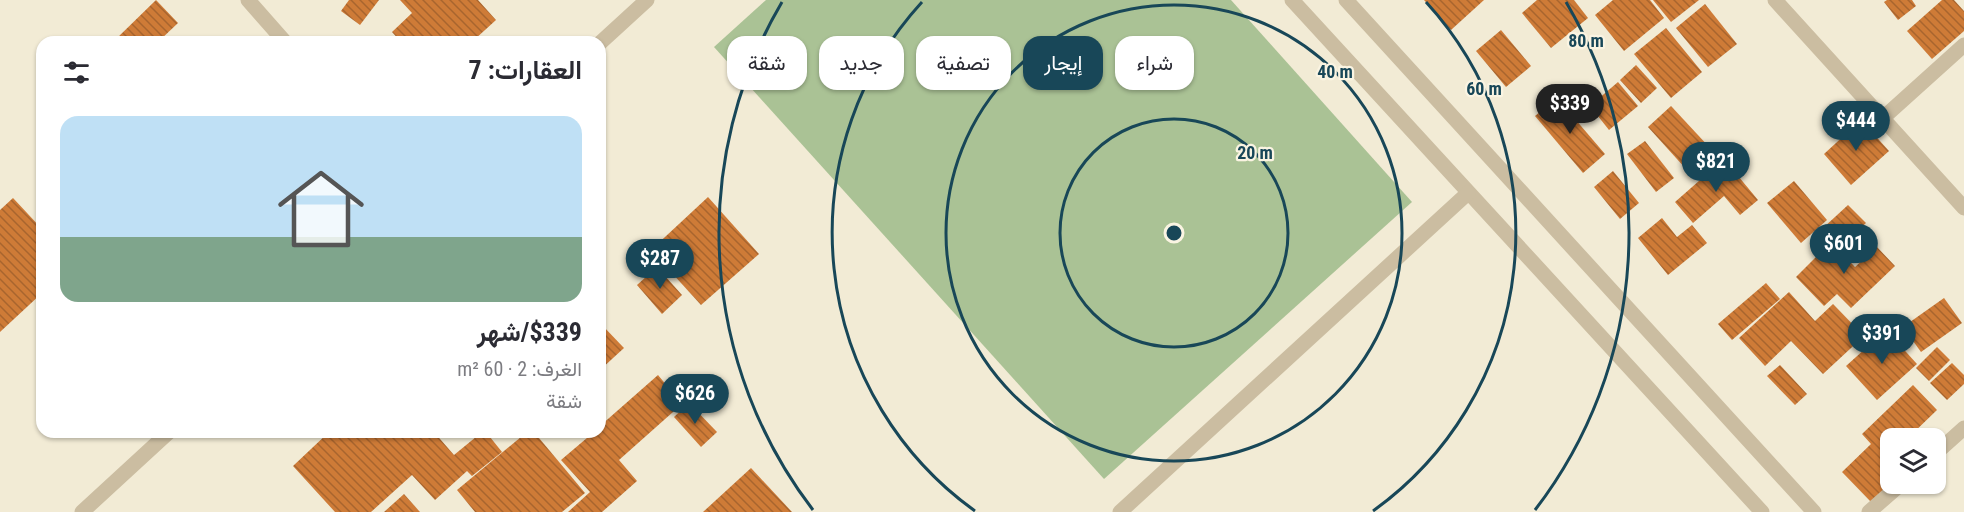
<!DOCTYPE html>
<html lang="ar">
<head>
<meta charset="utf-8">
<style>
	body { margin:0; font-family:"Roboto Condensed",Vazirmatn,sans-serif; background:#f7f7f7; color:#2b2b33; direction:rtl; height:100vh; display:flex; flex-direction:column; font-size:22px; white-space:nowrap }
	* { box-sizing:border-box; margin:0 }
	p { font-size:20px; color:#7c7c81 }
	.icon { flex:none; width:33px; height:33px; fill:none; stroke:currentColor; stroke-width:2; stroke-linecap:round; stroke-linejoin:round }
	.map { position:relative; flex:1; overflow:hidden; direction:ltr }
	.sheet { position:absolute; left:36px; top:36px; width:570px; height:402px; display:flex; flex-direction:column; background:#fff; border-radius:18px; box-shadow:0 2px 4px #0004; direction:rtl }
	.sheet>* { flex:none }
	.banner { position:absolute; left:624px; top:36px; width:570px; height:54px; direction:rtl; display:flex; gap:12px }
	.buttons { position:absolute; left:1880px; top:428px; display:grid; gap:12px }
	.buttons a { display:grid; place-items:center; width:66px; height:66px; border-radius:12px; background:#fff; box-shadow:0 2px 4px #0004; font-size:30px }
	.price { position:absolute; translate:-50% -51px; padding:0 14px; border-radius:21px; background:#184758; color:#fff; font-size:20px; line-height:39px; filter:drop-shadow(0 2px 3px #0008) }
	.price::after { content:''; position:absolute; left:50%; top:36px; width:18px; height:14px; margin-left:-9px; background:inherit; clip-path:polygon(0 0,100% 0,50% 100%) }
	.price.current { background:#222; color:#fff }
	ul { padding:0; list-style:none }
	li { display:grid; align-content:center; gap:12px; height:318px; padding:0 24px }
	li+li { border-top:2px solid #e1e1e2 }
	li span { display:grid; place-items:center; height:186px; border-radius:18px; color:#555 }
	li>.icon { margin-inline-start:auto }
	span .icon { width:108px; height:108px; fill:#fffc; stroke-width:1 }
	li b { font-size:26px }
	h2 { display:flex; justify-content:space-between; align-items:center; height:72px; padding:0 24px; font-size:26px }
	.chip { padding:0 21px; border-radius:18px; background:#fff; box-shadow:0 2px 4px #0004; font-size:21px; line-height:54px }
	.chip.current { background:#184758; color:#fff }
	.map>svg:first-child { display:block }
	.pitch { fill:#aac295 }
	.building { fill:url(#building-back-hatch) }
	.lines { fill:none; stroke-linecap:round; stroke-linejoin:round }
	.minor { stroke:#cbbda1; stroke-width:15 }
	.ring { fill:none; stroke:#184758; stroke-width:3 }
	.centre { fill:#184758; stroke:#faf4e2; stroke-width:3 }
	.ring-label { font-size:18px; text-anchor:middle; font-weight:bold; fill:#184758; stroke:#faf4e2; stroke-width:4.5; stroke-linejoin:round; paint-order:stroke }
</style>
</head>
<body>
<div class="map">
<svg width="1964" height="512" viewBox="0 0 1964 512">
	<defs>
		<pattern id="building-back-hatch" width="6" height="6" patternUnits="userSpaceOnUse" patternTransform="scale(1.5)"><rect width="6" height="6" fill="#ce7b37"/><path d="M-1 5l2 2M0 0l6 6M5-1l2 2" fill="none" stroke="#a8652e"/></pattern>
	</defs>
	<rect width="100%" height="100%" fill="#f2ebd5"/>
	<path class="pitch" d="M766,0H1231L1412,202L1104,479L714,47Z"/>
	<g class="building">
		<path d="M156,0L178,23L158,42H117L115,40Z"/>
		<path d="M349,0H379L360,25L341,11Z"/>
		<path d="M400,0H478L496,20L474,40L476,42H401L392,32L412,13Z"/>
		<path d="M1424,0H1484L1451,30Z"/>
		<path d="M1537,0H1574L1588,18L1551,48L1522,13Z"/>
		<path d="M1613,0H1650L1664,18L1624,51L1595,15Z"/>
		<path d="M1653,0H1699L1671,22Z"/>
		<path d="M1887,0H1912L1916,6L1898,20L1884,2Z"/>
		<path d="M1942,0H1954L1964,11V31L1932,59L1907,31Z"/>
		<path d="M1705,4L1737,44L1708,67L1676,28Z"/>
		<path d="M1666,28L1702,72L1671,98L1634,54Z"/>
		<path d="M1501,30L1531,66L1506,87L1476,51Z"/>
		<path d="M1636,65L1657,88L1641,103L1620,80Z"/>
		<path d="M1618,82L1638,106L1609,130L1590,106Z"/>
		<path d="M1557,98L1605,154L1583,173L1535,116Z"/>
		<path d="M1671,106L1710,148L1686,169L1648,127Z"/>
		<path d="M1861,120L1889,151L1851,185L1824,154Z"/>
		<path d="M1645,141L1674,178L1656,192L1627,154Z"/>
		<path d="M1724,159L1758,200L1740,215L1724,196L1693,223L1675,202Z"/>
		<path d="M1613,171L1639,203L1620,219L1594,187Z"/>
		<path d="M1794,181L1827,220L1801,243L1767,203Z"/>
		<path d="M708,197L759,254L701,305L651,250Z"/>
		<path d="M13,198L42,229V293L0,332V210Z"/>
		<path d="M1848,205L1866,223L1840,247L1823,228Z"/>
		<path d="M1662,218L1677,237L1692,225L1707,243L1668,275L1638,238Z"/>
		<path d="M1831,242L1855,267L1877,247L1895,266L1851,308L1837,294L1824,306L1796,277Z"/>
		<path d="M657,267L682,295L662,314L637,285Z"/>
		<path d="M1766,283L1780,299L1732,340L1718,324Z"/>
		<path d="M1789,292L1815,321L1833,304L1864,336L1823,374L1791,341L1765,366L1739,338Z"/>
		<path d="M1944,298L1962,323L1921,352L1903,327Z"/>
		<path d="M602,325L624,348L600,370V327Z"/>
		<path d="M1886,330L1917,364L1877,400L1846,366Z"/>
		<path d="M1937,347L1950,360L1929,381L1916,368Z"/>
		<path d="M1952,363L1964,375V384L1947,400L1930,383Z"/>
		<path d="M1780,365L1807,394L1795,405L1767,376Z"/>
		<path d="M658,375L682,404L619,460L637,481L602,512H568L590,492L561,460L594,432H600V426Z"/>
		<path d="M1913,385L1937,410L1908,438H1890V483H1895L1873,504L1842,472L1871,444L1862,434Z"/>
		<path d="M689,403L717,432L701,447L674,417Z"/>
		<path d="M329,432H434L454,455L482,432H486L502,452L472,476L467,471L435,500L412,475L371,512H335L293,466Z"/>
		<path d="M527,432H534L585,493L562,512H475L457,490Z"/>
		<path d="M751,468L792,512H703Z"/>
		<path d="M404,494L420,512H384Z"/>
	</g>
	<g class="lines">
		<g class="minor">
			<path d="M248,0L285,42"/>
			<path d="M1292,0L1762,512"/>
			<path d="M1346,0L1814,512"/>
			<path d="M1775,0L1964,208"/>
			<path d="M600,43L647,0"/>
			<path d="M1883,118L1964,45"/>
			<path d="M1935,454L1964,428"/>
			<path d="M82,512L169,432"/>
			<path d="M1120,512L1468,193"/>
			<path d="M1869,512L1902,483"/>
		</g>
	</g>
	<g class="ring">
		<circle cx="1174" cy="233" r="114"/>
		<circle cx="1174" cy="233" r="228"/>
		<path d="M975 511A342 342 0 0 1 922 2M1426 2A342 342 0 0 1 1373 511"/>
		<path d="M813 510A455 455 0 0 1 782 2M1566 2A455 455 0 0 1 1535 510"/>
	</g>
	<circle cx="1174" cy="233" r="9" class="centre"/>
	<g class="ring-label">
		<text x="1586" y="47">80 m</text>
		<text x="1335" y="78">40 m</text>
		<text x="1484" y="95">60 m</text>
		<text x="1255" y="159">20 m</text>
	</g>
</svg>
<div class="buttons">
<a><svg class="icon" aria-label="layers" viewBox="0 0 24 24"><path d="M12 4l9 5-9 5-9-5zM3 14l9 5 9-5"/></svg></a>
</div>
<b class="price current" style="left:1570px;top:135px">$339</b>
<b class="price" style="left:1856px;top:152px">$444</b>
<b class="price" style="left:1716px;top:193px">$821</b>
<b class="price" style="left:1844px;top:275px">$601</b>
<b class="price" style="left:660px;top:290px">$287</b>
<b class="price" style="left:1882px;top:365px">$391</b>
<b class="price" style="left:695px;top:425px">$626</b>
<div class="banner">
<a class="chip">شراء</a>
<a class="chip current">إيجار</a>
<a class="chip">تصفية</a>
<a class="chip">جديد</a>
<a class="chip">شقة</a>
</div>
<section class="sheet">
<h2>العقارات: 7<svg class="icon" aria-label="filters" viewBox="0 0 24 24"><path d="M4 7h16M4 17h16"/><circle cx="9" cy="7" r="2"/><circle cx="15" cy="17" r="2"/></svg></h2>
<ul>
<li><span style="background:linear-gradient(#bfe0f5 65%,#7fa58c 0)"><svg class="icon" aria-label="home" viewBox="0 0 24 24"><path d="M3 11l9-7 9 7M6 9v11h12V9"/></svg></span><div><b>$339/شهر</b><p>الغرف: 2 · 60 m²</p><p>شقة</p></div></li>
</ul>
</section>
</div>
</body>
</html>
